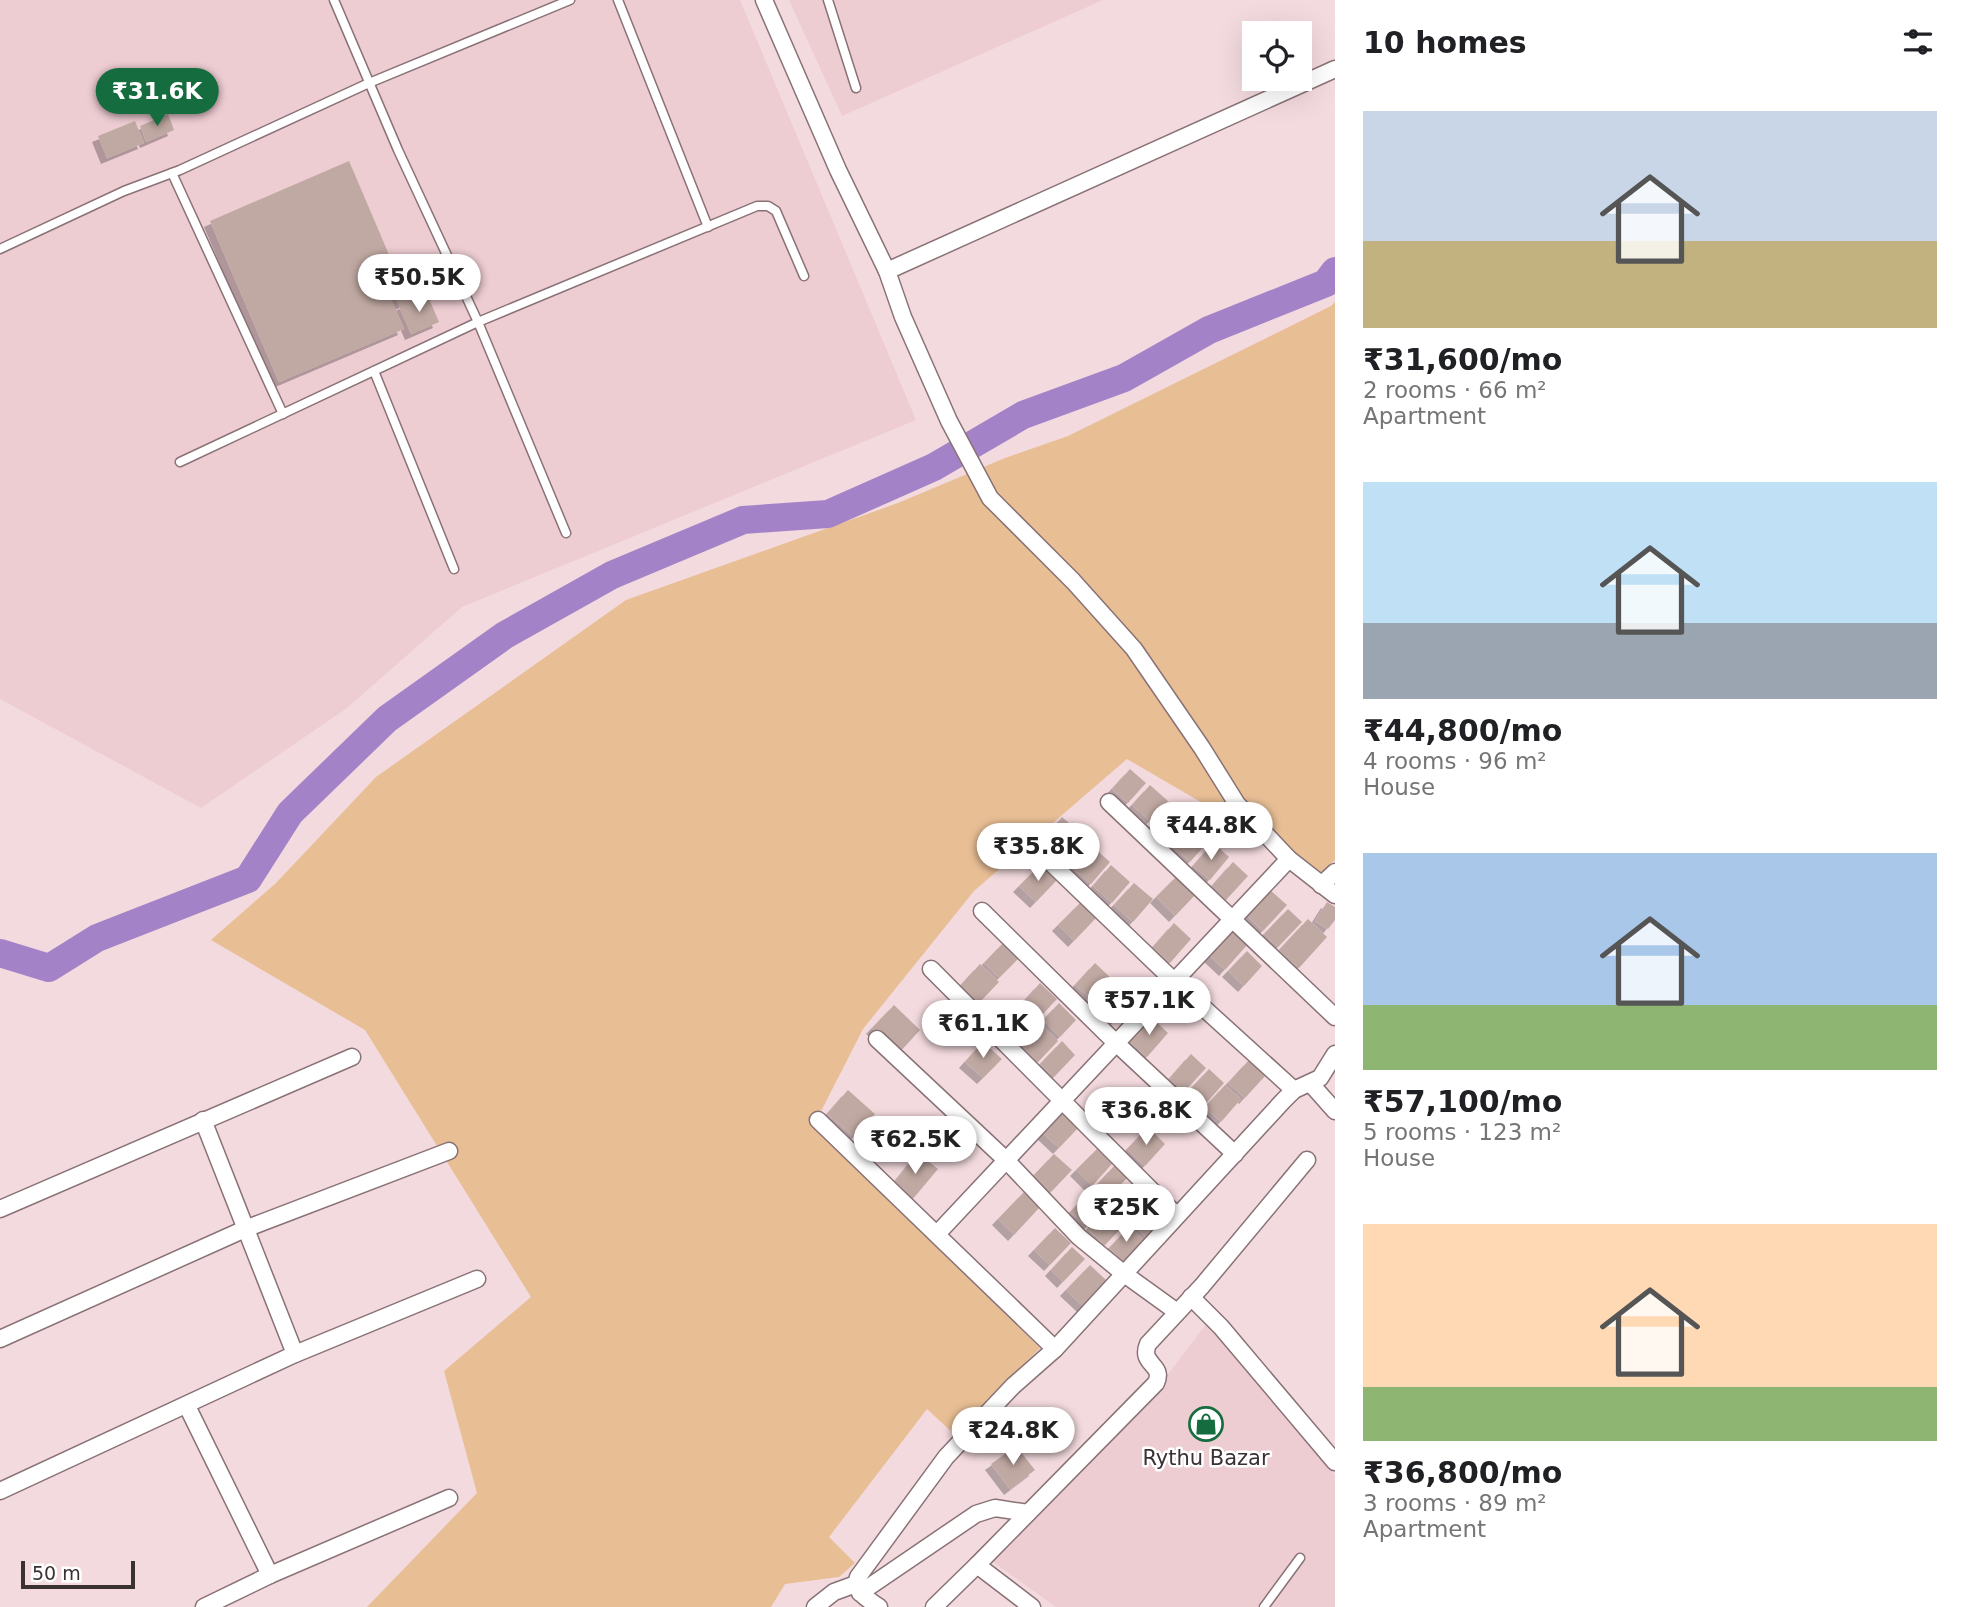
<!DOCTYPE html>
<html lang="en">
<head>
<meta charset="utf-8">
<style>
	body { margin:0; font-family:"DejaVu Sans",sans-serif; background:#f6f6f6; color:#202124; height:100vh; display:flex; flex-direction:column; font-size:26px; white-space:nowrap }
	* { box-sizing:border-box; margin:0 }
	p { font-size:23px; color:#757577 }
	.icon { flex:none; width:38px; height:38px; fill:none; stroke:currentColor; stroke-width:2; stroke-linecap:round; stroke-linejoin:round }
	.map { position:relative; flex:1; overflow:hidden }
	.details { display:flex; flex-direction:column; background:#fff; width:630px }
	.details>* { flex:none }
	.fabs { position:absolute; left:1242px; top:21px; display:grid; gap:14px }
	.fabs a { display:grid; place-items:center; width:70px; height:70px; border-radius:0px; background:#fff; box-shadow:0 7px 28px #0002; font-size:35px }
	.scale { position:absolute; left:21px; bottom:18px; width:114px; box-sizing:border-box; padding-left:7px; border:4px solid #3b3133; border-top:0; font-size:19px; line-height:24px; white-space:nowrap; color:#3b3133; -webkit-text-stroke:5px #fff; paint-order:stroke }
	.price { position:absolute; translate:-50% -60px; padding:0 16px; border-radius:24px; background:#fff; color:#222; font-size:23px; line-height:46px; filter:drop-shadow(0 2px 4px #0008) }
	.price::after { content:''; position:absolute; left:50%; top:42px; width:21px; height:16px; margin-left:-10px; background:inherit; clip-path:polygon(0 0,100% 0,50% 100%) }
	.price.selected { background:#156c3f; color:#fff }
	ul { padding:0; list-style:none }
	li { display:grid; align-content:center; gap:14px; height:371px; padding:0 28px }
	li span { display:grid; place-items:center; height:217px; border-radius:0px; color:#555 }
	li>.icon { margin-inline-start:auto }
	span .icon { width:126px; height:126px; fill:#fffc; stroke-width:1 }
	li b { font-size:30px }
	h2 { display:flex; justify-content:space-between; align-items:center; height:84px; padding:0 28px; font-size:30px }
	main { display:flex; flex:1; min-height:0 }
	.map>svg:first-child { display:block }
	.built { fill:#edccd2 }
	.green { fill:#e8be95 }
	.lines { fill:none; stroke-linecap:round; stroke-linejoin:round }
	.river { stroke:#a482c8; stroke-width:28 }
	.building { fill:#c1a9a3; filter:url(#shadow) }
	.lane-casing { stroke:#897276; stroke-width:11 }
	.street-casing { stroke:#897276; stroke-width:19 }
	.lane { stroke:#fff; stroke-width:8 }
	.street { stroke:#fff; stroke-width:16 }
	.labels { text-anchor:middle; stroke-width:5; stroke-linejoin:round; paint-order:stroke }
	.poi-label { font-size:21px; fill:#3b3133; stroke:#fff }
</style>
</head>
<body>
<main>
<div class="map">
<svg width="1335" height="1607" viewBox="0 0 1335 1607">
	<defs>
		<filter id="shadow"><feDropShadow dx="-6" dy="6" stdDeviation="0" flood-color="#0004"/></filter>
	</defs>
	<rect width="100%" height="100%" fill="#f3dade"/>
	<g class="built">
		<path d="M0,0H740L916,420L462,607L347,708L201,808L0,699Z"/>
		<path d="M789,0H1103L842,116Z"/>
		<path d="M1207,1323L1335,1475V1607H1056L989,1559L1169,1373Z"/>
	</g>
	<path class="green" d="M1335,302V860L1321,872L1127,759L974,891L863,1029L813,1127L1040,1348L955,1435L927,1409L829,1537L855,1563L839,1577L785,1584L771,1607H367L477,1493L444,1371L531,1297L365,1030L211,940L276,883L376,777L626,600L898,503L1005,458L1068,436L1331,306Z"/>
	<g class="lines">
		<path class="river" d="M0,953L49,968L97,938L248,879L290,813L387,719L505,635L612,575L743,520L828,514L934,467L1023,415L1124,378L1209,330L1326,283L1335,271"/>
	</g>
	<g class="building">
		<path d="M168,114L174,130L146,142L140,126Z"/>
		<path d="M135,121L144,143L107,158L98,136Z"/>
		<path d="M349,161L396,271L381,277L404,329L279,382L210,221Z"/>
		<path d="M424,264L435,289L399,305L388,279Z"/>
		<path d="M427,294L439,322L411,334L399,306Z"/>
		<path d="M1130,769L1146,783L1128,803L1112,789Z"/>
		<path d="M1150,785L1168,801L1150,821L1132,805Z"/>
		<path d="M1172,802L1189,816L1170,839L1152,825Z"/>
		<path d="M1062,817L1077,830L1056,854L1041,841Z"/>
		<path d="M1193,819L1213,836L1190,862L1171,845Z"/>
		<path d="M1078,832L1090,843L1070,866L1057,855Z"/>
		<path d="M1213,843L1229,857L1210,880L1193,866Z"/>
		<path d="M1092,846L1110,862L1091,884L1073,868Z"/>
		<path d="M1233,862L1248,876L1226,900L1212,886Z"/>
		<path d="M1041,864L1057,880L1036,902L1019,886Z"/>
		<path d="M1111,865L1130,882L1112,903L1093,886Z"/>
		<path d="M1178,875L1197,893L1175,916L1156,897Z"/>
		<path d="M1134,883L1153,899L1133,922L1114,905Z"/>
		<path d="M1270,890L1287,905L1263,931L1246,915Z"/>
		<path d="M1327,902L1335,907V920L1328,929L1315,921Z"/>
		<path d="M1080,903L1096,918L1074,941L1058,925Z"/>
		<path d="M1288,909L1302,922L1278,947L1264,934Z"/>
		<path d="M1308,919L1327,937L1299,968L1279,950Z"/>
		<path d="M1174,923L1191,939L1170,963L1153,947Z"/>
		<path d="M1231,930L1247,945L1225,970L1208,954Z"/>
		<path d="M1003,943L1019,958L999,978L984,963Z"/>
		<path d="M1247,951L1262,966L1244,986L1228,971Z"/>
		<path d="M1095,963L1114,981L1094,1002L1075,985Z"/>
		<path d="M980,964L999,982L978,1004L959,987Z"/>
		<path d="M1040,983L1057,999L1040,1017L1023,1002Z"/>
		<path d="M1117,984L1135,999L1113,1023L1096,1008Z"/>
		<path d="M1022,1003L1038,1019L1017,1041L1001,1025Z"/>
		<path d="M1059,1003L1076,1020L1060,1037L1043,1020Z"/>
		<path d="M894,1005L920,1030L899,1053L872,1028Z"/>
		<path d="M1151,1017L1168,1033L1147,1057L1129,1041Z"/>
		<path d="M1039,1023L1058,1041L1038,1062L1019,1044Z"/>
		<path d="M1062,1041L1075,1055L1054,1077L1040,1064Z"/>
		<path d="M983,1042L1002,1059L983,1078L965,1062Z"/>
		<path d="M1191,1054L1206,1068L1184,1092L1169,1079Z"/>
		<path d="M1249,1060L1266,1075L1245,1098L1228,1083Z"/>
		<path d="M1209,1069L1224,1083L1202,1108L1186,1094Z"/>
		<path d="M1225,1085L1241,1099L1221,1122L1205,1107Z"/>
		<path d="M848,1090L875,1114L854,1137L827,1114Z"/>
		<path d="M1061,1111L1078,1128L1059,1148L1041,1131Z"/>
		<path d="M1148,1127L1165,1144L1145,1166L1127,1149Z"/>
		<path d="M1097,1149L1112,1164L1092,1186L1076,1170Z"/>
		<path d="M918,1153L938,1169L912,1200L893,1184Z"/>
		<path d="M1054,1154L1072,1170L1051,1192L1034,1175Z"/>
		<path d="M1114,1166L1127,1178L1107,1199L1095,1187Z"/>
		<path d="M1133,1185L1148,1200L1128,1221L1113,1206Z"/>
		<path d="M1090,1191L1106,1206L1087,1227L1070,1212Z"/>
		<path d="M1024,1192L1040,1207L1014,1235L998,1219Z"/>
		<path d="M1108,1207L1126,1223L1105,1245L1087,1229Z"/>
		<path d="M1142,1211L1158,1226L1146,1238L1130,1222Z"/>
		<path d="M1130,1226L1144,1240L1123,1262L1109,1248Z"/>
		<path d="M1055,1228L1071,1243L1050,1265L1034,1250Z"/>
		<path d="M1072,1247L1085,1259L1063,1282L1051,1270Z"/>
		<path d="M1090,1265L1107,1281L1083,1306L1066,1290Z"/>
		<path d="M1016,1446L1035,1470L1010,1489L991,1464Z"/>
	</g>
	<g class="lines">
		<g class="lane-casing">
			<g id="lane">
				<path d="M334,0L398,150L478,322L566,533"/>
				<path d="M618,0L708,227"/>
				<path d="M828,0L856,88"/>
				<path d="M172,173L283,414"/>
				<path d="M0,249L124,191L180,170L369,83L570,0"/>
				<path d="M374,371L454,569"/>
				<path d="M180,462L478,322L757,206H768L776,211L804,276"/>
				<path d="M1264,1607L1300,1558"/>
			</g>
		</g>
		<g class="street-casing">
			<g id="street">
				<path d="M764,0L838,170L887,271L903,317L949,421L990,498L1073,581L1134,649L1202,748L1237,804L1289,859L1335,895"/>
				<path d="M887,271L1335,69"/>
				<path d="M1109,802L1335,1017"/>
				<path d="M1050,862L1174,981L1294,1090"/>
				<path d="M1321,885L1335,872"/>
				<path d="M982,911L1116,1043L1235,1154"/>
				<path d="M931,969L1177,1216"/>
				<path d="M877,1039L1006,1160L1079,1237L1123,1273L1177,1312"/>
				<path d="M1311,1084L1335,1111"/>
				<path d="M203,1120L295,1354"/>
				<path d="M818,1120L1055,1349"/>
				<path d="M0,1209L352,1057"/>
				<path d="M937,1234L1289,859"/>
				<path d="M1191,1297L1221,1327L1335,1462"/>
				<path d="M0,1339L245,1229L449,1151"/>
				<path d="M187,1406L270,1575"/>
				<path d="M0,1491L295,1354L477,1279"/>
				<path d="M977,1565L1156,1383C1165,1364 1139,1365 1148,1344L1202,1286L1307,1160"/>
				<path d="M860,1593L976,1514L995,1508L1028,1513"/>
				<path d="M204,1607L270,1575L449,1498"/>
				<path d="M815,1607L834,1592L856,1584"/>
				<path d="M879,1607C868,1599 853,1592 858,1577L946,1457L1013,1386L1055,1349L1283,1101L1294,1090L1320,1078L1335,1054"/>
				<path d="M934,1607L977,1565L1032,1607"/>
			</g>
		</g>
		<use href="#lane" class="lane"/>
		<use href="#street" class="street"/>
	</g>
	<defs>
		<g id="shop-ring" transform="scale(1.75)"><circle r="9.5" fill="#fff" stroke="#156c3f" stroke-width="1.5"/><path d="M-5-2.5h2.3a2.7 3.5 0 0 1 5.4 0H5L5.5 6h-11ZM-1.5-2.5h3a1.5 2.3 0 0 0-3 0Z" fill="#156c3f"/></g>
	</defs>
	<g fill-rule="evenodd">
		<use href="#shop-ring" x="1206" y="1424"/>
	</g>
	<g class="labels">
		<g class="poi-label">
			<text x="1206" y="1465">Rythu Bazar</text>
		</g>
	</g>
</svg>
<div class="fabs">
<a><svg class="icon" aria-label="locate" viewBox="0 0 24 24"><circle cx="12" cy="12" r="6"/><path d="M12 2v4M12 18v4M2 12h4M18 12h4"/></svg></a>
</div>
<div class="scale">50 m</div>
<b class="price selected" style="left:157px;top:128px">₹31.6K</b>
<b class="price" style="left:419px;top:314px">₹50.5K</b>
<b class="price" style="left:1211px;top:862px">₹44.8K</b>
<b class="price" style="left:1038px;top:883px">₹35.8K</b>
<b class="price" style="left:1149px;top:1037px">₹57.1K</b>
<b class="price" style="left:983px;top:1060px">₹61.1K</b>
<b class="price" style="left:1146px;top:1147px">₹36.8K</b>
<b class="price" style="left:915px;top:1176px">₹62.5K</b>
<b class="price" style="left:1126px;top:1244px">₹25K</b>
<b class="price" style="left:1013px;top:1467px">₹24.8K</b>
</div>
<section class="details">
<h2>10 homes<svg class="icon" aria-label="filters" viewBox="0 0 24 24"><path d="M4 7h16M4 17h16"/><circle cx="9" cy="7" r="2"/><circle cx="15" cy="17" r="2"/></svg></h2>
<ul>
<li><span style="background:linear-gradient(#c9d6e8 60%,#c2b280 0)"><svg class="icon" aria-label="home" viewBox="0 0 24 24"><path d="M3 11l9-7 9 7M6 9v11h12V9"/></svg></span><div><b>₹31,600/mo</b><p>2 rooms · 66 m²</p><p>Apartment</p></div></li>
<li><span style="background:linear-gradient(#bfe0f5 65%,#9aa5b1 0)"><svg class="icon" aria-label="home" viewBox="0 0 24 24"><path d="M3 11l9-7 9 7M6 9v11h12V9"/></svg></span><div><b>₹44,800/mo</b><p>4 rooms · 96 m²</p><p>House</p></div></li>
<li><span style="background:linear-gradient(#a9c7e8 70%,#8fb573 0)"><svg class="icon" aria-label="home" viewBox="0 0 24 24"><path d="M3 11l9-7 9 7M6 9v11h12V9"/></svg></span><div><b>₹57,100/mo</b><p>5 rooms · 123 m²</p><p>House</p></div></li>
<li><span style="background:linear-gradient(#ffd9b3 75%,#8fb573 0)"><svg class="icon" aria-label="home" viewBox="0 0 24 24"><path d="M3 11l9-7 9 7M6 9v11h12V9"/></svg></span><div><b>₹36,800/mo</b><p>3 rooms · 89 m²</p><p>Apartment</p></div></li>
</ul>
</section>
</main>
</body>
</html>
